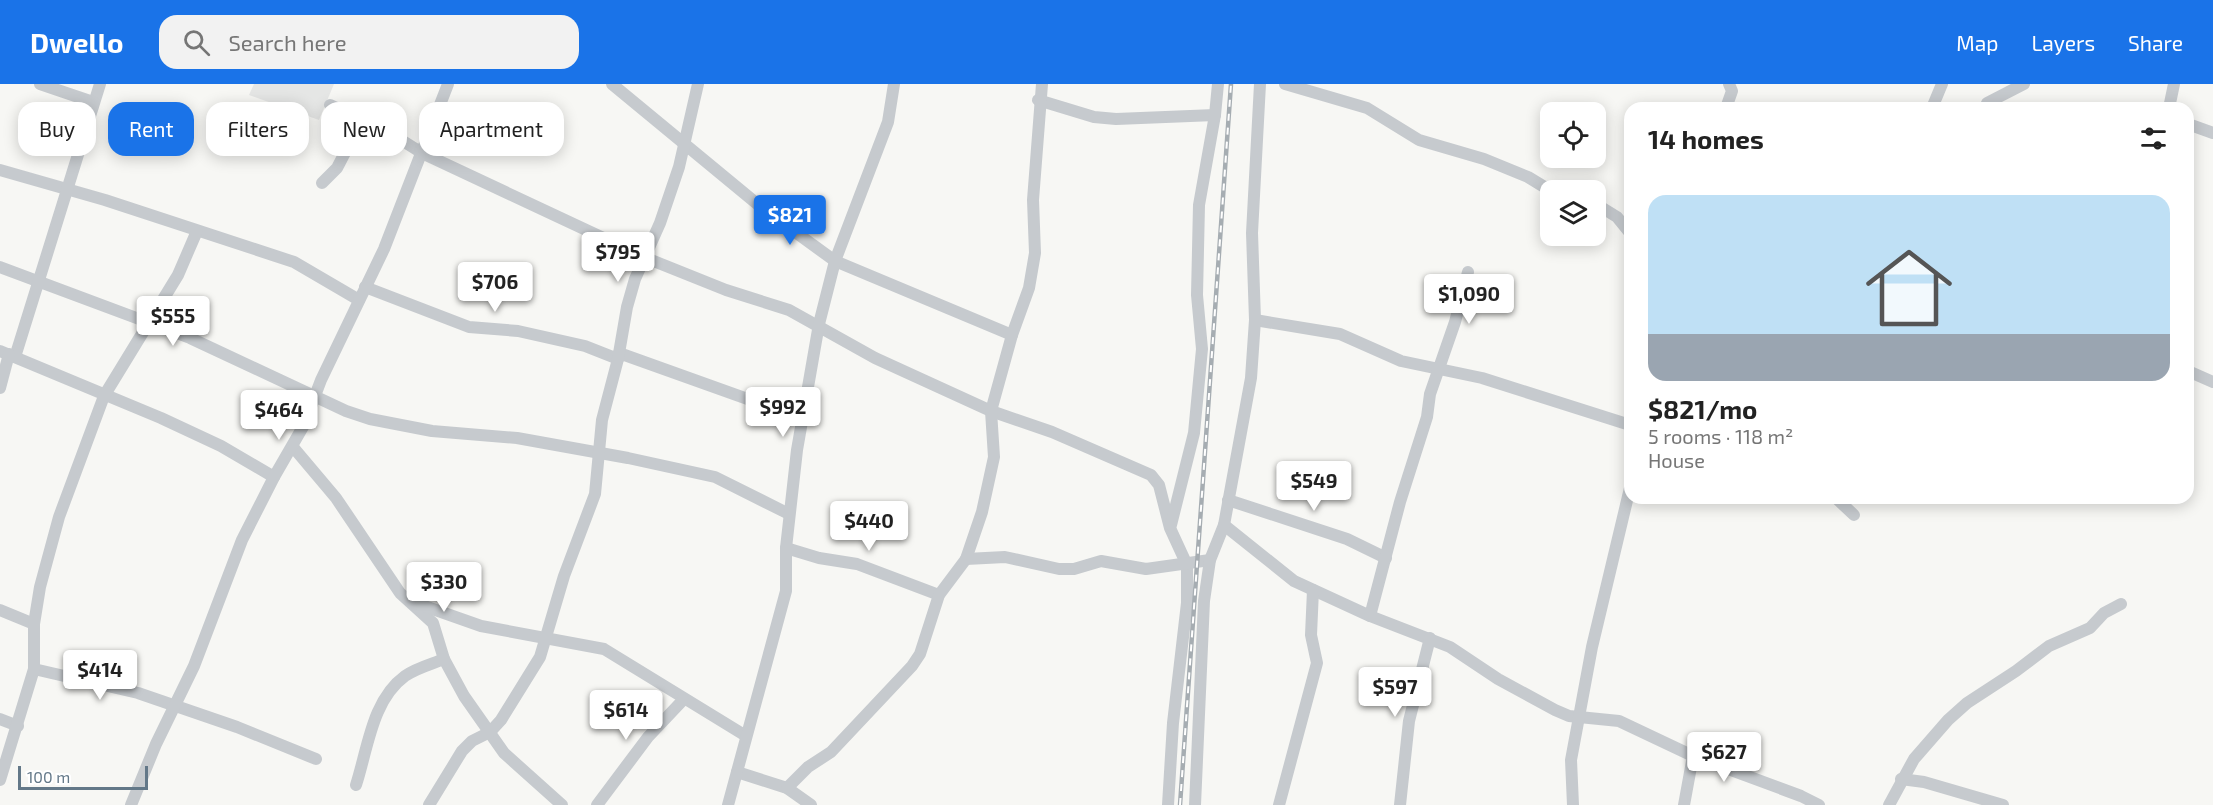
<!DOCTYPE html>
<html lang="en">
<head>
<meta charset="utf-8">
<style>
	body { margin:0; font-family:"Exo 2",sans-serif; background:#f2f2f2; color:#222; height:100vh; display:flex; flex-direction:column; font-size:22px; white-space:nowrap }
	* { box-sizing:border-box; margin:0 }
	p { font-size:20px; color:#767676 }
	.icon { flex:none; width:33px; height:33px; fill:none; stroke:currentColor; stroke-width:2; stroke-linecap:round; stroke-linejoin:round }
	.map { position:relative; flex:1; overflow:hidden }
	.side { position:absolute; left:1624px; top:18px; width:570px; height:402px; display:flex; flex-direction:column; background:#fff; border-radius:18px; box-shadow:0 3px 15px #0003 }
	.side>* { flex:none }
	.hud { position:absolute; left:18px; top:18px; width:570px; height:54px; display:flex; gap:12px }
	.tools { position:absolute; left:1540px; top:18px; display:grid; gap:12px }
	.tools a { display:grid; place-items:center; width:66px; height:66px; border-radius:12px; background:#fff; box-shadow:0 3px 15px #0003; font-size:30px }
	.scale { position:absolute; left:18px; bottom:15px; width:130px; box-sizing:border-box; padding-left:6px; border:3px solid #637888; border-top:0; font-size:16px; line-height:21px; white-space:nowrap; color:#637888; -webkit-text-stroke:4px #fff; paint-order:stroke }
	.price { position:absolute; translate:-50% -51px; padding:0 14px; border-radius:6px; background:#fff; color:#222; font-size:20px; line-height:39px; filter:drop-shadow(0 2px 3px #0008) }
	.price::after { content:''; position:absolute; left:50%; top:36px; width:18px; height:14px; margin-left:-9px; background:inherit; clip-path:polygon(0 0,100% 0,50% 100%) }
	.price.current { background:#1a73e8; color:#fff }
	ul { padding:0; list-style:none }
	li { display:grid; align-content:center; gap:12px; height:318px; padding:0 24px }
	li span { display:grid; place-items:center; height:186px; border-radius:18px; color:#555 }
	li>.icon { margin-inline-start:auto }
	span .icon { width:108px; height:108px; fill:#fffc; stroke-width:1 }
	li b { font-size:26px }
	h2 { display:flex; justify-content:space-between; align-items:center; height:72px; padding:0 24px; font-size:26px }
	.pill { padding:0 21px; border-radius:18px; background:#fff; box-shadow:0 3px 15px #0003; font-size:21px; line-height:54px }
	.pill.current { background:#1a73e8; color:#fff }
	header { display:flex; align-items:center; gap:36px; box-sizing:border-box; height:84px; padding:0 30px; background:#1a73e8; color:#fff }
	header strong { font-size:28px }
	nav { display:flex; gap:33px; margin-inline-start:auto; font-size:21px }
	.search { width:420px; height:54px; background:#f2f2f2; display:flex; align-items:center; gap:15px; box-sizing:border-box; padding:0 21px; border-radius:18px; color:#767676; font-size:22px }
	.map>svg:first-child { display:block }
	.built { fill:#e5e6e5 }
	.lines { fill:none; stroke-linecap:round; stroke-linejoin:round }
	.minor { stroke:#c6cace; stroke-width:12 }
	.rail-casing { stroke:#a6adb2; stroke-width:4.5 }
	.rail { stroke:#fff; stroke-width:2; stroke-dasharray:7; stroke-linecap:butt }
</style>
</head>
<body>
<header>
<strong>Dwello</strong>
<div class="search"><svg class="icon" aria-label="search" viewBox="0 0 24 24"><circle cx="10" cy="10" r="6"/><path d="M15 15l6 6"/></svg>Search here</div>
<nav><a>Map</a><a>Layers</a><a>Share</a></nav>
</header>
<div class="map">
<svg width="2213" height="721" viewBox="0 0 2213 721">
	<rect width="100%" height="100%" fill="#f7f7f4"/>
	<path class="built" d="M254,0H334L319,36L249,11Z"/>
	<g class="lines">
		<g class="minor">
			<path d="M40,0L93,18"/>
			<path d="M612,0L761,123L835,177L1012,251"/>
			<path d="M1285,0L1367,24L1419,56L1484,75L1528,93L1551,107"/>
			<path d="M1038,16L1094,33L1116,35L1215,31"/>
			<path d="M1987,19L2024,0"/>
			<path d="M330,21L387,47L422,69L646,174L726,206L789,226L875,274L991,327L1052,348L1151,391L1159,401L1170,444L1187,481V519L1173,639L1168,721"/>
			<path d="M1726,24L1732,7L1729,0"/>
			<path d="M1932,24L1942,0"/>
			<path d="M2169,24L2174,0"/>
			<path d="M2188,40L2213,49"/>
			<path d="M0,86L105,116L294,178L359,216"/>
			<path d="M322,99L337,84L362,36"/>
			<path d="M1596,120L1617,133L1630,149"/>
			<path d="M0,183L190,254L346,327L370,335L432,347L517,354L628,374L715,393L789,430"/>
			<path d="M365,203L469,243L518,247L585,262L618,275"/>
			<path d="M1255,236L1340,250L1401,277L1482,294L1630,341"/>
			<path d="M0,267L161,334L221,362L274,393"/>
			<path d="M619,269L801,334"/>
			<path d="M15,273L100,0"/>
			<path d="M2188,287L2213,298"/>
			<path d="M0,304L9,270"/>
			<path d="M293,363L336,414L400,509L433,539L444,575L464,612L504,669L562,721"/>
			<path d="M1836,414L1854,431"/>
			<path d="M1228,416L1347,455L1386,474"/>
			<path d="M1171,441L1194,349L1202,265L1197,211L1199,121L1215,31L1218,0"/>
			<path d="M1224,441L1294,497L1370,532L1450,563L1498,595L1555,626L1569,632L1619,637L1693,672L1801,712L1819,721"/>
			<path d="M786,464L819,474L857,480L939,511"/>
			<path d="M966,475L1005,473L1059,485H1074L1101,477L1146,485L1210,476"/>
			<path d="M410,517L481,542L604,565L746,652"/>
			<path d="M0,526L34,540"/>
			<path d="M1370,532L1400,418L1427,333L1430,310L1455,238L1468,188"/>
			<path d="M34,585L138,609L237,643L316,675"/>
			<path d="M0,635L18,642"/>
			<path d="M737,688L787,704L811,721"/>
			<path d="M1901,695L1924,698L2003,721"/>
			<path d="M0,696L34,585V540L40,503L59,433L104,312L178,191L197,147"/>
			<path d="M356,701C368,664 372,616 405,592C416,584 432,580 444,575"/>
			<path d="M787,704L808,683L831,668L912,582L920,570L939,511L966,475L982,428L994,373L991,327L1012,251L1029,204L1035,169L1033,116L1042,0"/>
			<path d="M131,721L156,660L194,582L242,456L274,393L304,341L321,296L384,165L448,0"/>
			<path d="M429,721L462,667L472,657L490,648L501,636L540,573L564,492L595,410L602,336L618,275L627,223L635,195L660,139L679,83L698,0"/>
			<path d="M597,721L648,653L683,616"/>
			<path d="M728,721L786,507V464L797,366L819,240L835,177L888,38L894,0"/>
			<path d="M1195,721L1204,517L1210,476L1224,441L1251,294L1255,236L1252,149L1260,0"/>
			<path d="M1279,721L1317,579L1311,551L1313,506"/>
			<path d="M1400,721L1409,637L1430,554"/>
			<path d="M1573,721L1571,676L1592,563L1630,404"/>
			<path d="M1684,721L1693,672"/>
			<path d="M1889,721L1914,675L1948,636L1967,619L2016,587L2049,562L2090,544L2104,529L2121,520"/>
		</g>
		<g class="rail-casing">
			<path id="rail" d="M1180,721L1231,0"/>
		</g>
		<use href="#rail" class="rail"/>
	</g>
</svg>
<div class="tools">
<a><svg class="icon" aria-label="locate" viewBox="0 0 24 24"><circle cx="12" cy="12" r="6"/><path d="M12 2v4M12 18v4M2 12h4M18 12h4"/></svg></a>
<a><svg class="icon" aria-label="layers" viewBox="0 0 24 24"><path d="M12 4l9 5-9 5-9-5zM3 14l9 5 9-5"/></svg></a>
</div>
<div class="scale">100 m</div>
<b class="price current" style="left:790px;top:162px">$821</b>
<b class="price" style="left:618px;top:199px">$795</b>
<b class="price" style="left:495px;top:229px">$706</b>
<b class="price" style="left:1469px;top:241px">$1,090</b>
<b class="price" style="left:173px;top:263px">$555</b>
<b class="price" style="left:783px;top:354px">$992</b>
<b class="price" style="left:279px;top:357px">$464</b>
<b class="price" style="left:1314px;top:428px">$549</b>
<b class="price" style="left:869px;top:468px">$440</b>
<b class="price" style="left:444px;top:529px">$330</b>
<b class="price" style="left:100px;top:617px">$414</b>
<b class="price" style="left:1395px;top:634px">$597</b>
<b class="price" style="left:626px;top:657px">$614</b>
<b class="price" style="left:1724px;top:699px">$627</b>
<div class="hud">
<a class="pill">Buy</a>
<a class="pill current">Rent</a>
<a class="pill">Filters</a>
<a class="pill">New</a>
<a class="pill">Apartment</a>
</div>
<section class="side">
<h2>14 homes<svg class="icon" aria-label="filters" viewBox="0 0 24 24"><path d="M4 7h16M4 17h16"/><circle cx="9" cy="7" r="2"/><circle cx="15" cy="17" r="2"/></svg></h2>
<ul>
<li><span style="background:linear-gradient(#bfe0f5 75%,#9aa5b1 0)"><svg class="icon" aria-label="home" viewBox="0 0 24 24"><path d="M3 11l9-7 9 7M6 9v11h12V9"/></svg></span><div><b>$821/mo</b><p>5 rooms · 118 m²</p><p>House</p></div></li>
</ul>
</section>
</div>
</body>
</html>
